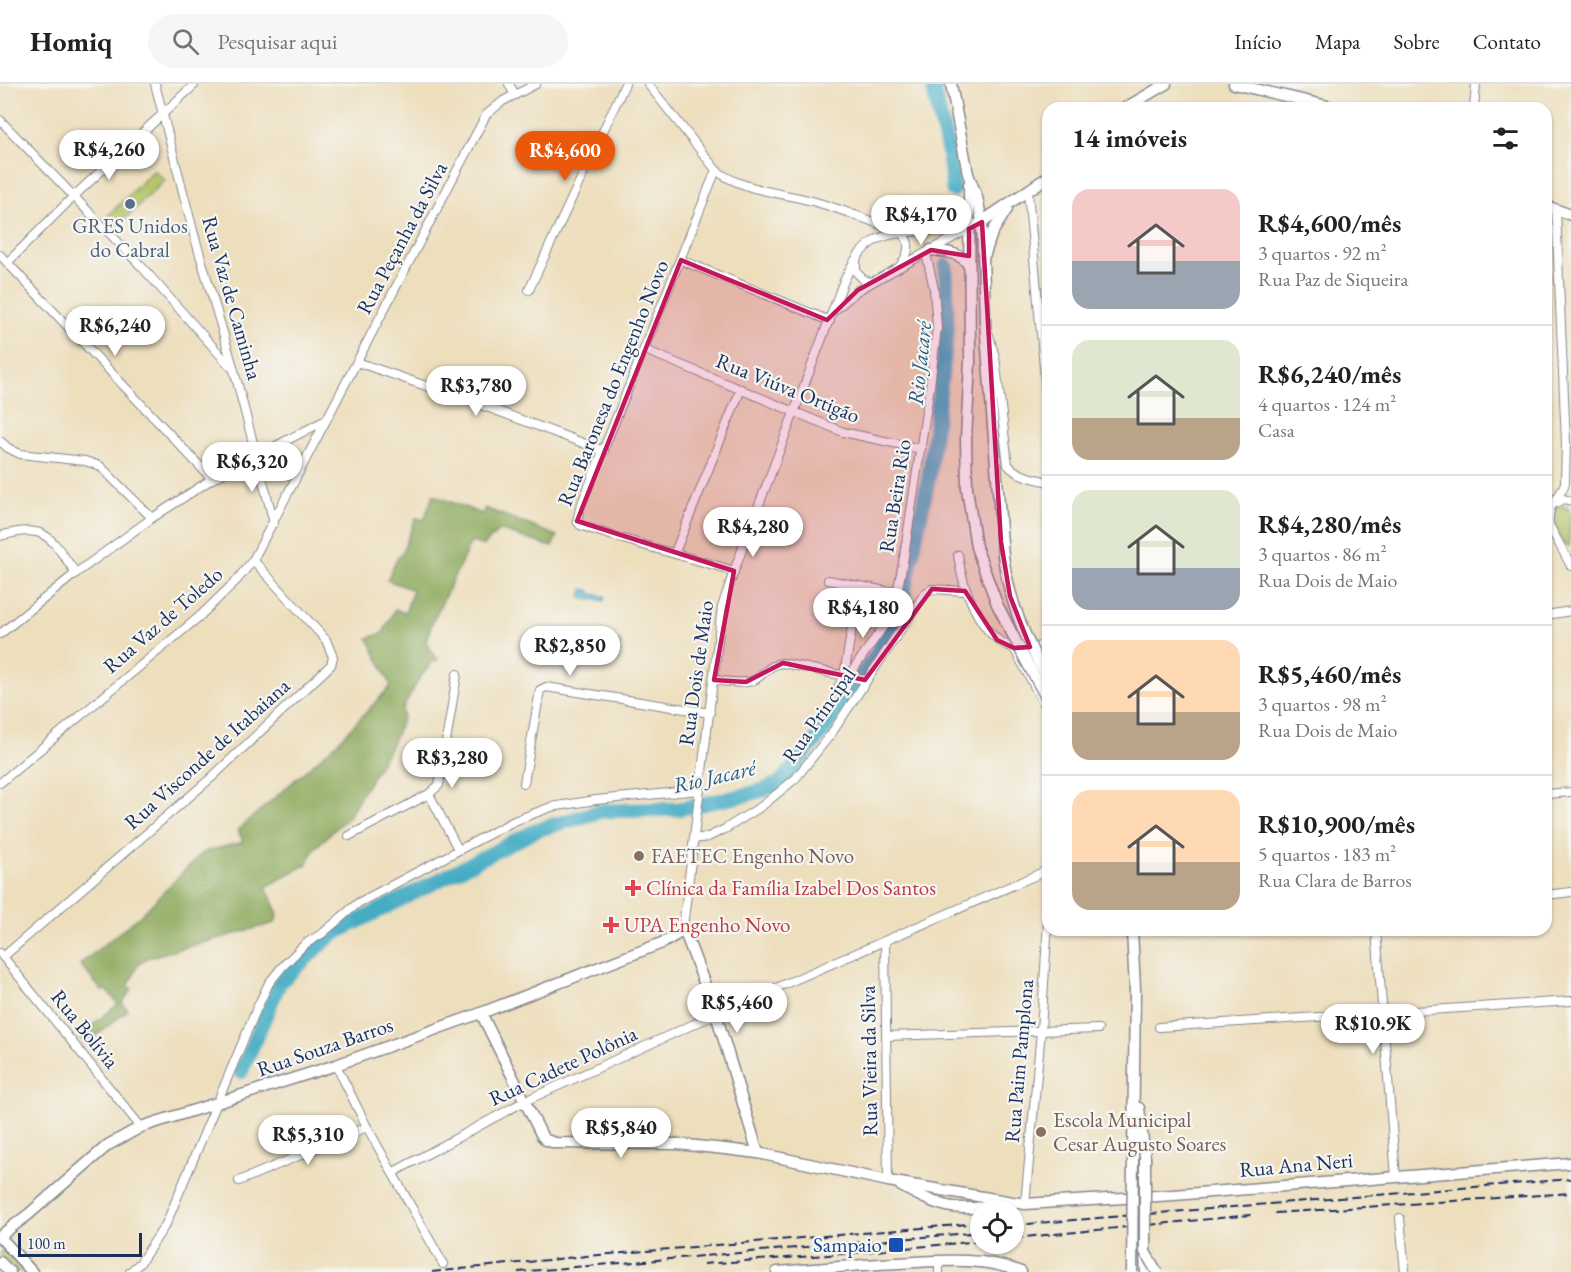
<!DOCTYPE html>
<html lang="pt">
<head>
<meta charset="utf-8">
<style>
	body { margin:0; font-family:"EB Garamond",serif; background:#f6f6f6; color:#222; height:100vh; display:flex; flex-direction:column; font-size:22px; white-space:nowrap }
	* { box-sizing:border-box; margin:0 }
	p { font-size:20px; color:#767676 }
	.icon { flex:none; width:33px; height:33px; fill:none; stroke:currentColor; stroke-width:2; stroke-linecap:round; stroke-linejoin:round }
	.map { position:relative; flex:1; overflow:hidden }
	.details { position:absolute; left:1042px; top:18px; width:510px; height:834px; display:flex; flex-direction:column; background:#fff; border-radius:18px; box-shadow:0 2px 4px #0004 }
	.details>* { flex:none }
	.controls { position:absolute; left:970px; top:1116px; display:grid; gap:12px }
	.controls a { display:grid; place-items:center; width:54px; height:54px; border-radius:50%; background:#fff; box-shadow:0 2px 4px #0004; font-size:30px }
	.scale { position:absolute; left:18px; bottom:15px; width:124px; box-sizing:border-box; padding-left:6px; border:3px solid #1b2f5e; border-top:0; font-size:16px; line-height:21px; white-space:nowrap; color:#1b2f5e; -webkit-text-stroke:4px #f6f6f2; paint-order:stroke }
	.price { position:absolute; translate:-50% -51px; padding:0 14px; border-radius:21px; background:#fff; color:#222; font-size:20px; line-height:39px; filter:drop-shadow(0 2px 3px #0008) }
	.price::after { content:''; position:absolute; left:50%; top:36px; width:18px; height:14px; margin-left:-9px; background:inherit; clip-path:polygon(0 0,100% 0,50% 100%) }
	.price.on { background:#ea580c; color:#fff }
	ul { padding:0; list-style:none }
	li { display:flex; align-items:center; gap:18px; height:150px; padding:0 30px }
	li+li { border-top:2px solid #e0e0e0 }
	li span { display:grid; place-items:center; flex:none; width:168px; height:120px; border-radius:18px; color:#555 }
	li>.icon { margin-inline-start:auto }
	span .icon { width:72px; height:72px; fill:#fffc; stroke-width:1 }
	li b { font-size:26px }
	h2 { display:flex; justify-content:space-between; align-items:center; height:72px; padding:0 30px; font-size:26px }
	header { display:flex; align-items:center; gap:36px; box-sizing:border-box; height:84px; padding:0 30px; background:#fff; border-bottom:2px solid #e0e0e0 }
	header strong { font-size:28px }
	nav { display:flex; gap:33px; margin-inline-start:auto; font-size:21px }
	.search { width:420px; height:54px; background:#f6f6f6; display:flex; align-items:center; gap:15px; box-sizing:border-box; padding:0 21px; border-radius:33px; color:#767676; font-size:22px }
	.map>svg:first-child { display:block }
	.green { fill:#b1c264; stroke:#667861; stroke-width:1.5 }
	.forest { fill:#8ca85a; stroke:#546c5c; stroke-width:1.5 }
	.water { fill:#44acc4; stroke:#306e91; stroke-width:1.5 }
	.lines { fill:none; stroke-linecap:round; stroke-linejoin:round }
	.river { stroke:#44acc4; stroke-width:15 }
	.minor-casing { stroke:#84868d; stroke-width:10 }
	.major-casing { stroke:#84868d; stroke-width:13 }
	.minor { stroke:#fff; stroke-width:8 }
	.major { stroke:#fff; stroke-width:10 }
	.rail { stroke:#1b2f5e; stroke-width:2; stroke-dasharray:9 4.5; stroke-linecap:butt }
	.major-bridge-casing { stroke:#84868d; stroke-width:13; stroke-linecap:butt }
	.major-bridge { stroke:#fff; stroke-width:10 }
	.marked { fill:#c2185b; fill-opacity:0.2; stroke:#c2185b; stroke-width:4.5; stroke-linejoin:round }
	.service-dot { fill:#5c6f8a; stroke:#f6f6f2; stroke-width:2 }
	.education-dot { fill:#8d6e63; stroke:#f6f6f2; stroke-width:2 }
	.health-dot { fill:#e0444e; stroke:#f6f6f2; stroke-width:2 }
	.transit-dot { fill:#1a4fb4; stroke:#f6f6f2; stroke-width:2 }
	.labels { text-anchor:middle; stroke-width:4.5; stroke-linejoin:round; paint-order:stroke }
	.service-label { font-size:21px; fill:#4e5e75; stroke:#f6f6f2 }
	.street-label { font-size:21px; fill:#1b2f5e; stroke:#f6f6f2 }
	.education-label { font-size:21px; fill:#785e54; stroke:#f6f6f2; text-anchor:start }
	.health-label { font-size:21px; fill:#be3a42; stroke:#f6f6f2; text-anchor:start }
	.transit-label { font-size:21px; fill:#164399; stroke:#f6f6f2; text-anchor:end }
	.water-label { font-size:22px; font-style:italic; fill:#295b82; stroke:#f6f6f2 }
</style>
</head>
<body>
<header>
<strong>Homiq</strong>
<div class="search"><svg class="icon" aria-label="search" viewBox="0 0 24 24"><circle cx="10" cy="10" r="6"/><path d="M15 15l6 6"/></svg>Pesquisar aqui</div>
<nav><a>Início</a><a>Mapa</a><a>Sobre</a><a>Contato</a></nav>
</header>
<div class="map">
<svg width="1571" height="1188" viewBox="0 0 1571 1188">
	<rect width="100%" height="100%" fill="#f6f6f2"/>
	<filter id="ink" filterUnits="userSpaceOnUse"><feTurbulence type="fractalNoise" baseFrequency=".0167" numOctaves="2"/><feDisplacementMap in="SourceGraphic" scale="12" xChannelSelector="R" yChannelSelector="G"/><feConvolveMatrix kernelMatrix="1 2 1 2 8 2 1 2 1" color-interpolation-filters="sRGB"/></filter>
	<filter id="wash" filterUnits="userSpaceOnUse"><feTurbulence type="fractalNoise" baseFrequency=".008" numOctaves="4" result="noise"/><feDisplacementMap in="SourceGraphic" scale="24" xChannelSelector="R" yChannelSelector="G"/><feGaussianBlur stdDeviation="1.35" result="paint"/><feColorMatrix in="noise" values="0 0 0 0 0 0 0 0 0 0 0 0 0 0 0 0 0 1.4 0 .05"/><feComposite in="paint" operator="in"/></filter>
	<g filter="url(#wash)">
		<rect width="100%" height="100%" fill="#eddebc"/>
		<g class="green">
			<path d="M154,86L165,96L115,144L105,135Z"/>
			<path d="M1559,421L1568,424L1570,429L1569,462L1564,461L1551,432L1554,423Z"/>
			<path d="M588,553L621,558L618,578L585,573Z"/>
			<path d="M3,1165L27,1188H16L0,1171Z"/>
		</g>
		<path class="forest" d="M433,411L482,430L485,424L557,452L552,463L499,446L484,462L471,458L432,539L426,558L438,576L433,578L421,592L402,626L403,634L393,658L348,733L315,764L307,780L266,803L278,830L275,839L147,874L138,881L128,903L132,905L122,919L128,926L86,960L79,952L118,920L106,905L102,907L80,880L140,832L198,773L207,767L243,758L238,746L336,660L391,602L368,554L383,549L395,525L405,529L413,506L387,496L399,471L401,472L416,434L424,436Z"/>
		<path class="water" d="M583,505L590,506L592,510L605,512L604,517L581,514Z"/>
		<g class="lines">
			<g class="river">
				<path d="M932,0L949,71L953,106"/>
				<path d="M241,988L280,898L333,850L537,746L601,727L678,725L741,712L763,706L779,699L789,689L820,651L876,571L900,528L929,392L947,247L946,182"/>
			</g>
		</g>
	</g>
	<g filter="url(#ink)">
		<g class="lines">
			<g class="minor-casing">
				<g id="minor">
					<path d="M155,0L195,154L234,286L274,439"/>
					<path d="M509,0L515,11"/>
					<path d="M648,0L716,86C740,106 783,109 812,117C842,125 871,137 899,148C913,157 909,170 900,182"/>
					<path d="M1474,24L1476,0"/>
					<path d="M0,36L141,182L231,283"/>
					<path d="M716,86L580,424L577,437L580,441C630,459 683,471 734,487"/>
					<path d="M1028,108L1048,327"/>
					<path d="M1556,126L1566,359L1565,399C1559,418 1547,417 1549,441L1571,482"/>
					<path d="M0,171L212,395"/>
					<path d="M681,176L830,237"/>
					<path d="M856,177V188L864,196L871,198"/>
					<path d="M8,178L74,112L195,0"/>
					<path d="M529,206L625,0"/>
					<path d="M835,226L858,206L967,146"/>
					<path d="M988,248L995,273L1008,381C1019,393 1034,394 1048,398"/>
					<path d="M645,266L843,348L921,365"/>
					<path d="M357,278L495,326L604,367"/>
					<path d="M0,357L8,364L20,370L85,377L100,382L152,434"/>
					<path d="M1553,420L1564,415L1571,417"/>
					<path d="M0,452C47,438 50,454 76,489"/>
					<path d="M675,468L741,305"/>
					<path d="M958,471C962,501 979,553 1012,563C1022,566 1038,563 1048,561"/>
					<path d="M828,496L897,509"/>
					<path d="M1546,531L1571,527"/>
					<path d="M0,550L76,489L152,434L212,395L326,336"/>
					<path d="M1014,564L1048,628"/>
					<path d="M714,596C726,597 743,601 754,596C765,590 769,580 783,579L865,596"/>
					<path d="M839,610L844,607L855,583L883,543L897,509L903,479L930,302L937,243L934,205L926,169"/>
					<path d="M839,610L837,606L844,591L859,502"/>
					<path d="M0,699L200,532L237,496L253,476L486,31L503,17L536,0"/>
					<path d="M524,699L540,606L546,603L710,629"/>
					<path d="M429,710L458,765"/>
					<path d="M1546,710L1571,708"/>
					<path d="M349,752L429,710L439,701L457,590"/>
					<path d="M694,755L708,753L725,745L762,722L795,695L831,650L925,509L932,505L965,507"/>
					<path d="M1546,811L1571,808"/>
					<path d="M683,843L722,523L734,487L843,199C864,153 879,149 927,147C941,147 955,145 969,145"/>
					<path d="M1376,846L1396,1093"/>
					<path d="M885,857L888,1097"/>
					<path d="M0,869L141,1043"/>
					<path d="M3,873L211,694L331,581L333,573L326,556L253,476"/>
					<path d="M1159,943L1571,917"/>
					<path d="M886,952L1098,945"/>
					<path d="M336,981L367,1043L443,1180"/>
					<path d="M394,1088L525,1017L716,930L1048,786"/>
					<path d="M239,1097L367,1043"/>
					<path d="M1025,1120L1041,947L1048,837"/>
					<path d="M1400,1134L1405,1188"/>
					<path d="M130,1188L140,1179L166,1140L257,924L269,899L282,883L305,860L323,849L358,819L514,737L551,723L596,716L700,706"/>
					<path d="M939,1188V1177"/>
				</g>
			</g>
			<g class="major-casing">
				<g id="major">
					<path d="M951,0L968,90L977,113L982,138L985,238L1003,472"/>
					<path d="M1234,0L1336,24"/>
					<path d="M1125,24L1166,0"/>
					<path d="M969,100L970,277L966,356L967,405L976,463L997,520"/>
					<path d="M1546,122L1571,131"/>
					<path d="M977,141L1048,93"/>
					<path d="M931,166C946,168 961,168 969,182"/>
					<path d="M985,170L992,149L1007,125"/>
					<path d="M1132,846L1135,905L1133,1072"/>
					<path d="M481,929L542,1052L546,1056L555,1059L677,1060L725,1065L758,1069L888,1097L1025,1120L1174,1111L1571,1079"/>
					<path d="M1139,1024L1145,1073"/>
					<path d="M901,1102C945,1126 955,1127 1004,1121"/>
					<path d="M0,1152L29,1130L108,1061L141,1043L336,981L481,929L662,859L676,851L683,843L716,930L758,1069"/>
					<path d="M0,1153L32,1188"/>
					<path d="M1145,1168L1146,1188"/>
					<path d="M0,1178L10,1188"/>
					<path d="M777,1188C817,1185 857,1181 897,1179C938,1177 983,1172 1021,1188"/>
				</g>
			</g>
			<use href="#minor" class="minor"/>
			<use href="#major" class="major"/>
			<g class="rail">
				<path d="M1275,1129L1571,1109"/>
				<path d="M1014,1141L1571,1095"/>
				<path d="M1014,1154L1251,1131"/>
				<path d="M703,1180L842,1170L981,1157"/>
				<path d="M432,1188L586,1172L981,1139"/>
				<path d="M518,1188L981,1148"/>
			</g>
			<g class="major-bridge-casing">
				<g id="major-bridge">
					<path d="M1003,472C1009,517 1025,556 1048,596"/>
					<path d="M997,520L1025,575L1048,617"/>
					<path d="M1145,1073V1168L1157,1188"/>
					<path d="M1132,1188L1133,1072"/>
				</g>
			</g>
			<use href="#major-bridge" class="major-bridge"/>
		</g>
	</g>
	<path class="marked" d="M982,138L1001,458L1010,512L1030,563L1014,564L997,556L965,507L932,505L865,596L783,579L746,598L714,596L734,487L577,437L681,176L827,236L858,206L931,166L969,172V145Z"/>
	<circle class="service-dot" cx="130" cy="120" r="6"/>
	<g class="education-dot">
		<circle cx="639" cy="772" r="6"/>
		<circle cx="1041" cy="1048" r="6"/>
	</g>
	<g class="health-dot">
		<path d="M630 795h6v6h6v6h-6v6h-6v-6h-6v-6h6z"/>
		<path d="M608 832h6v6h6v6h-6v6h-6v-6h-6v-6h6z"/>
	</g>
	<rect class="transit-dot" x="888" y="1153" width="16" height="16" rx="3"/>
	<g class="labels">
		<g class="service-label">
			<text x="130" y="149">GRES Unidos<tspan x="130" dy="24">do Cabral</tspan></text>
		</g>
		<g class="street-label">
			<text transform="translate(402 154) rotate(-62)" y="7">Rua Peçanha da Silva</text>
			<text transform="translate(232 214) rotate(74)" y="7">Rua Vaz de Caminha</text>
			<text transform="translate(613 299) rotate(-68)" y="7">Rua Baronesa do Engenho Novo</text>
			<text transform="translate(788 304) rotate(22)" y="7">Rua Viúva Ortigão</text>
			<text transform="translate(895 412) rotate(-81)" y="7">Rua Beira Rio</text>
			<text transform="translate(163 536) rotate(-41)" y="7">Rua Vaz de Toledo</text>
			<text transform="translate(696 589) rotate(-82)" y="7">Rua Dois de Maio</text>
			<text transform="translate(819 631) rotate(-55)" y="7">Rua Principal</text>
			<text transform="translate(207 670) rotate(-42)" y="7">Rua Visconde de Itabaiana</text>
			<text transform="translate(85 945) rotate(51)" y="7">Rua Bolívia</text>
			<text transform="translate(325 963) rotate(-19)" y="7">Rua Souza Barros</text>
			<text transform="translate(869 977) rotate(-91)" y="7">Rua Vieira da Silva</text>
			<text transform="translate(1019 977) rotate(-85)" y="7">Rua Paim Pamplona</text>
			<text transform="translate(563 982) rotate(-25)" y="7">Rua Cadete Polônia</text>
			<text transform="translate(1296 1081) rotate(-5)" y="7">Rua Ana Neri</text>
		</g>
		<g class="education-label">
			<text x="651" y="779">FAETEC Engenho Novo</text>
			<text x="1053" y="1043">Escola Municipal<tspan x="1053" dy="24">Cesar Augusto Soares</tspan></text>
		</g>
		<g class="health-label">
			<text x="646" y="811">Clínica da Família Izabel Dos Santos</text>
			<text x="624" y="848">UPA Engenho Novo</text>
		</g>
		<g class="transit-label">
			<text x="882" y="1168">Sampaio</text>
		</g>
		<g class="water-label">
			<text transform="translate(919 279) rotate(-84)" y="8">Rio Jacaré</text>
			<text transform="translate(714 692) rotate(-13)" y="8">Rio Jacaré</text>
		</g>
	</g>
</svg>
<div class="controls">
<a><svg class="icon" aria-label="locate" viewBox="0 0 24 24"><circle cx="12" cy="12" r="6"/><path d="M12 2v4M12 18v4M2 12h4M18 12h4"/></svg></a>
</div>
<div class="scale">100 m</div>
<b class="price" style="left:109px;top:97px">R$4,260</b>
<b class="price on" style="left:565px;top:98px">R$4,600</b>
<b class="price" style="left:921px;top:162px">R$4,170</b>
<b class="price" style="left:115px;top:273px">R$6,240</b>
<b class="price" style="left:476px;top:333px">R$3,780</b>
<b class="price" style="left:252px;top:409px">R$6,320</b>
<b class="price" style="left:753px;top:474px">R$4,280</b>
<b class="price" style="left:863px;top:555px">R$4,180</b>
<b class="price" style="left:570px;top:593px">R$2,850</b>
<b class="price" style="left:452px;top:705px">R$3,280</b>
<b class="price" style="left:737px;top:950px">R$5,460</b>
<b class="price" style="left:1373px;top:971px">R$10.9K</b>
<b class="price" style="left:621px;top:1075px">R$5,840</b>
<b class="price" style="left:308px;top:1082px">R$5,310</b>
<section class="details">
<h2>14 imóveis<svg class="icon" aria-label="filters" viewBox="0 0 24 24"><path d="M4 7h16M4 17h16"/><circle cx="9" cy="7" r="2"/><circle cx="15" cy="17" r="2"/></svg></h2>
<ul>
<li><span style="background:linear-gradient(#f6c9c9 60%,#9aa5b1 0)"><svg class="icon" aria-label="home" viewBox="0 0 24 24"><path d="M3 11l9-7 9 7M6 9v11h12V9"/></svg></span><div><b>R$4,600/mês</b><p>3 quartos · 92 m²</p><p>Rua Paz de Siqueira</p></div></li>
<li><span style="background:linear-gradient(#dfe7d0 65%,#b9a48a 0)"><svg class="icon" aria-label="home" viewBox="0 0 24 24"><path d="M3 11l9-7 9 7M6 9v11h12V9"/></svg></span><div><b>R$6,240/mês</b><p>4 quartos · 124 m²</p><p>Casa</p></div></li>
<li><span style="background:linear-gradient(#dfe7d0 65%,#9aa5b1 0)"><svg class="icon" aria-label="home" viewBox="0 0 24 24"><path d="M3 11l9-7 9 7M6 9v11h12V9"/></svg></span><div><b>R$4,280/mês</b><p>3 quartos · 86 m²</p><p>Rua Dois de Maio</p></div></li>
<li><span style="background:linear-gradient(#ffd9b3 60%,#b9a48a 0)"><svg class="icon" aria-label="home" viewBox="0 0 24 24"><path d="M3 11l9-7 9 7M6 9v11h12V9"/></svg></span><div><b>R$5,460/mês</b><p>3 quartos · 98 m²</p><p>Rua Dois de Maio</p></div></li>
<li><span style="background:linear-gradient(#ffd9b3 60%,#b9a48a 0)"><svg class="icon" aria-label="home" viewBox="0 0 24 24"><path d="M3 11l9-7 9 7M6 9v11h12V9"/></svg></span><div><b>R$10,900/mês</b><p>5 quartos · 183 m²</p><p>Rua Clara de Barros</p></div></li>
</ul>
</section>
</div>
</body>
</html>
